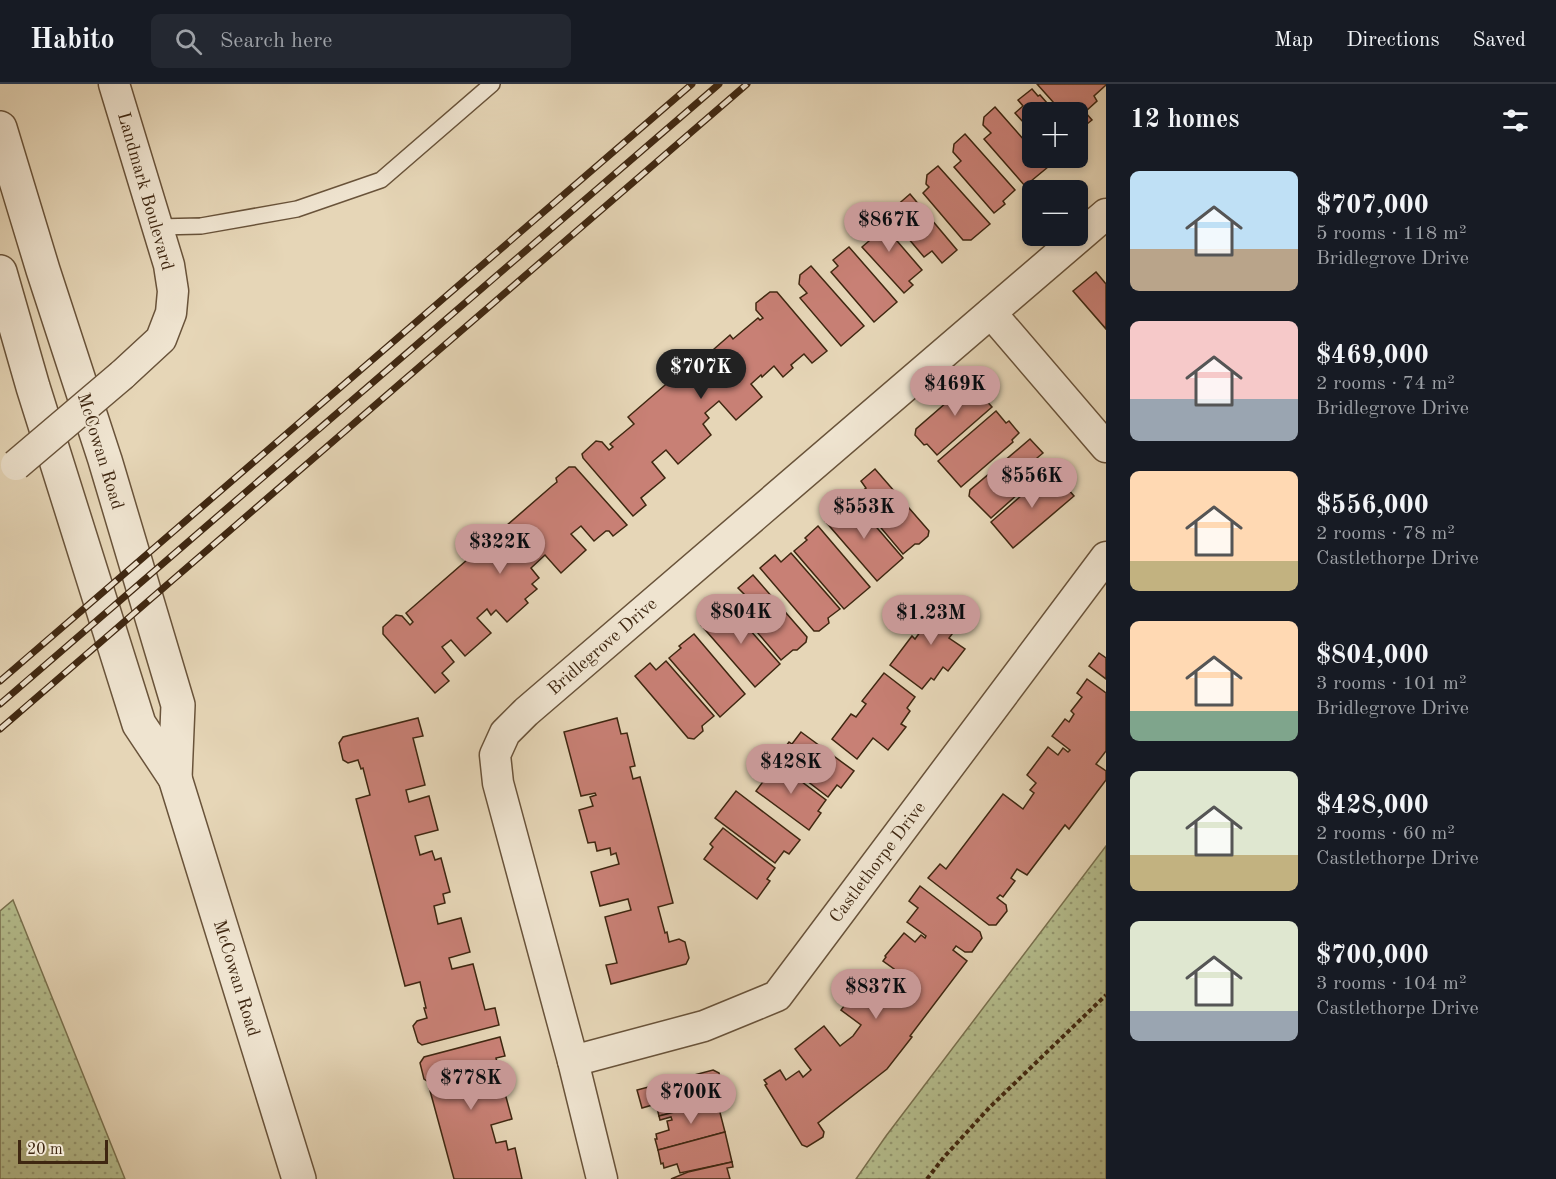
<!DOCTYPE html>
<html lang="en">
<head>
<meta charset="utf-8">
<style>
	body { margin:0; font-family:"Old Standard TT",serif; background:#242831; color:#f1f3f6; height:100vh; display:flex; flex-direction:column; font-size:22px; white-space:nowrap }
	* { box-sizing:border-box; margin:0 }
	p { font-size:20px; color:#9ea1a6 }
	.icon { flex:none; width:33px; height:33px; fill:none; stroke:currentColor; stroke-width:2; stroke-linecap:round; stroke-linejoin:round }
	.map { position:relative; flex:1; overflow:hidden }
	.drawer { display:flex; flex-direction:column; background:#171b24; width:450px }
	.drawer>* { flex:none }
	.buttons { position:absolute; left:1022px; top:18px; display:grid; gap:12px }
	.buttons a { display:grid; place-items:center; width:66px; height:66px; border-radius:9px; background:#171b24; box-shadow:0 3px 9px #0003; font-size:30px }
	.scale { position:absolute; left:18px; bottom:15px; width:90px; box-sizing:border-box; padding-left:6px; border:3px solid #3f2711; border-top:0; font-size:16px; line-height:21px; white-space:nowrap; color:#3f2711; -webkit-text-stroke:4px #efe4d0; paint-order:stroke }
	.price { position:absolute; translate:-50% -51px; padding:0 14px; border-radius:21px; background:#c59692; color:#111; font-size:20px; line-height:39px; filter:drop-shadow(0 2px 3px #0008) }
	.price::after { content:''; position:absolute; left:50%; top:36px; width:18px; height:14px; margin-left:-9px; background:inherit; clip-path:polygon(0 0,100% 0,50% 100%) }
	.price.on { background:#222; color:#fff }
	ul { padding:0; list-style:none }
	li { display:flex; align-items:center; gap:18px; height:150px; padding:0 24px }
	li span { display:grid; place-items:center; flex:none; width:168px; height:120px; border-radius:9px; color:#555 }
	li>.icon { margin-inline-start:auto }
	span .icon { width:72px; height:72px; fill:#fffc; stroke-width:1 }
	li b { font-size:26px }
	h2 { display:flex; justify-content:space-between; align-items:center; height:72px; padding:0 24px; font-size:26px }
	header { display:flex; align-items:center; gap:36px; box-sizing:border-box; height:84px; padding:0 30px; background:#171b24; border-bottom:2px solid #363941 }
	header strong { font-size:28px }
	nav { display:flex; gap:33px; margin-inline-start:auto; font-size:21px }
	.search { width:420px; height:54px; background:#242831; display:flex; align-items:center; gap:15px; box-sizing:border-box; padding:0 21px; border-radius:9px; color:#9ea1a6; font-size:22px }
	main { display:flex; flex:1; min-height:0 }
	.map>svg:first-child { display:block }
	.green { fill:url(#green-dots); stroke:#7a7250; stroke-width:1.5 }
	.building { fill:#c88075; stroke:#3f2711; stroke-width:1.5 }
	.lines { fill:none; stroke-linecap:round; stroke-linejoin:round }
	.service-casing { stroke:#69533a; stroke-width:18 }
	.minor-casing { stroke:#69533a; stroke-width:33 }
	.tertiary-casing { stroke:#69533a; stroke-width:36 }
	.path { stroke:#3f2711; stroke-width:4; stroke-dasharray:4.5 3; stroke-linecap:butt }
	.service { stroke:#efe4d0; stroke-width:15 }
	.minor { stroke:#efe4d0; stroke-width:30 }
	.tertiary { stroke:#efe4d0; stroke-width:33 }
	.rail-casing { stroke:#3f2711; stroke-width:7 }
	.rail { stroke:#efe4d0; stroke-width:4.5; stroke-dasharray:14; stroke-linecap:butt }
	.minor-bridge-casing { stroke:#69533a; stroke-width:33; stroke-linecap:butt }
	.minor-bridge { stroke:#efe4d0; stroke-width:30 }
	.labels { text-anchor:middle; stroke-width:4.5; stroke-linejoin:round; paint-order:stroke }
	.street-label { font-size:18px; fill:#3f2711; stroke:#efe4d0 }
</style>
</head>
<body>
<header>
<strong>Habito</strong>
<div class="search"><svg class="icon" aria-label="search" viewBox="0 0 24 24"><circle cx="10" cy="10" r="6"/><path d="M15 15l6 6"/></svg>Search here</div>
<nav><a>Map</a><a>Directions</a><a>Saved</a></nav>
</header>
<main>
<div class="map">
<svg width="1106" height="1095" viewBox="0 0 1106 1095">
	<defs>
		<pattern id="green-dots" width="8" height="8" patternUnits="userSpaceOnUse" patternTransform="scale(1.5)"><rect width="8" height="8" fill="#b5be8e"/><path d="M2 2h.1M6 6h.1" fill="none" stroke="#959a73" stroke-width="1.8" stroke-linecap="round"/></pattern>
	</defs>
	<rect width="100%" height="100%" fill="#e6d6b7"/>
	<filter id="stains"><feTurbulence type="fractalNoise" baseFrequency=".00333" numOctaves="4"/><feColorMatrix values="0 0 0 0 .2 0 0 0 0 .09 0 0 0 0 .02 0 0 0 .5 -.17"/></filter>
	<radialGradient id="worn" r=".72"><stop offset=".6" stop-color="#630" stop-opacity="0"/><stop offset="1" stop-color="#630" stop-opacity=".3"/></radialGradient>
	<g class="green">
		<path d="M1106,762V1095H856L886,1052Z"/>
		<path d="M13,816L125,1095H0V827Z"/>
	</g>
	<g class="building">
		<path d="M1037,0H1106V1L1094,12L1097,17L1085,28L1092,36L1078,47L1077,45V28H1062Z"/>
		<path d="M1032,5L1038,12L1040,11L1055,28H1032V48L1015,29L1023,22L1018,16Z"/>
		<path d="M995,23L1032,65V74H1040L1048,83L1025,102L984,55L991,49L983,41L984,33Z"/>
		<path d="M965,50L1015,106L1003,117L1005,120L994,129L954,83L961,77L953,68L954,60Z"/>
		<path d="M938,82L990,140L971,156H963L923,109L929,103L926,100L927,91Z"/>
		<path d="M910,110L957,166L942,179L932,167L924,173L892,135L900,129L895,123Z"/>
		<path d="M873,129L922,186L909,197L913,201L904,209L862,163L869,157L861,148V140Z"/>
		<path d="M849,163L897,218L874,238L831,188L838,182L833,176Z"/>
		<path d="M811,182L864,242L841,262L800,214L807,209L799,200L800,191Z"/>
		<path d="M1096,188L1106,200V245L1073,207Z"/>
		<path d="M770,208H777L827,267L812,279L804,270L791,281L793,284L783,293L774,282L762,293L761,291L751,300L762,313L736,336L719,317L705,329L709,334L703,340L711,351L678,380L666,366L652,378L665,394L641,414L646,421L633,432L583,374L582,370L596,357L602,358L609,366L613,363L610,360L634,340L628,333L679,289L682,293L730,251L733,255L758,234L760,236L763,234L756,226V219Z"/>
		<path d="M977,292L990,307L983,313L992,323L937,371L927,360L924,361L915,351L916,345Z"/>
		<path d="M996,327L1006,339L1009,337L1019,349L1012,356L1013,358L961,403L938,377Z"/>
		<path d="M1030,355L1043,369L1037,374L1046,385L991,434L969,412L970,406Z"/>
		<path d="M569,383H575L627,441L613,452L609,447H606L594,457L581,442L571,450L586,466L561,489L545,471L531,484L539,494L532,500L537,505L525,515L528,519L507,538L496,526L491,531L487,525L477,534L491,549L465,572L451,556L442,563L454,578L442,589L449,597L435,609L383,550V543L396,531L402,532L410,541L413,538L406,529L552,402L557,398L556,394Z"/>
		<path d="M875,385L929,447L928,452L919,460H915L903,470L855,413L866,404L861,397Z"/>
		<path d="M1051,386L1074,412L1013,464L991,438Z"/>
		<path d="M853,416L903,474L877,497L825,437L840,424L842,426Z"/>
		<path d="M818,442L870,503L844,525L794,467L807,456L805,454Z"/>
		<path d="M791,469L840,525L828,534L829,539L819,547H814L760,484L775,471L781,478Z"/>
		<path d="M753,491L807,553L806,558L797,566H793L781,576L733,520L744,510L738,504Z"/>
		<path d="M939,513L965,533L949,554L965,565L948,587L943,583L934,596L931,594L922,605L890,581L912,552L915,555L926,540L921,537Z"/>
		<path d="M726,519L780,580L755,603L701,541Z"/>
		<path d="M694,550L745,610L720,633L669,574L681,564L679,562Z"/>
		<path d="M1099,569L1106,574V595L1089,582Z"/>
		<path d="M666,577L714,632L702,642L703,647L694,655L688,654L635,592L650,579L656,586Z"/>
		<path d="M884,589L915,613L907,624L910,627L901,640L906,643L888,666L873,654L857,675L832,655L851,630L856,633L866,620L862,617Z"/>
		<path d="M1087,595L1106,609V667L1096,680L1106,687V696L1069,745L1065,741L1027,791L1017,785L1011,794L1015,797L1003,813L1000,811L997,814L1006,821L1007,827L996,841H989L928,794L940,780L946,785L1003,710L1023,725L1034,709L1030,706L1036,699L1027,691L1048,663L1058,671L1063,664L1068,668L1070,666L1052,652L1065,635L1069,638L1074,630L1071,627L1082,613L1077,609Z"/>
		<path d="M418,634L423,652L413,654L425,701L406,706L409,718L429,712L438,746L415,752L420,771L432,767L435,776L441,774L450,808L443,810L445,819L434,822L438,840L461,834L470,868L449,874L452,885L473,880L485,926L495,924L499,941L422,961L418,958L413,942L417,937L427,934L424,924H426L420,898L405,902L356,715L370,711L363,684L361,685L358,676L348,679L343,676L339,659L343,653Z"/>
		<path d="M617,634L621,650L627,649L635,682L630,683L633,695L640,693L673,819L658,823L665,849L667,848L669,858L679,855L685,858L689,874L686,880L611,900L606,881L617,879L605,833L631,826L628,815L600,822L591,788L619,780L616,769L611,771L610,764L597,767L595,758L588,759L579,726L593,722L590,713L596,711L595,709L581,712L564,648Z"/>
		<path d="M801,648L854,687L841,704L837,701L828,713L777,674L789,658L792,660Z"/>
		<path d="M774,677L826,716L818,727L821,729L809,746L756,707L765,695L762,692Z"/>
		<path d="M736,707L800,756L789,770L784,767L775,779L715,734Z"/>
		<path d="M723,744L775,784L767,795L770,797L757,815L704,775L713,763L710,760Z"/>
		<path d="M920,802L980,848L982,854L972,868H965L956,862L953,866L967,877L910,952L912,953L887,985L818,1039L824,1048L823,1053L807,1063L802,1061L765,1001L767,1000L764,996L780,986L786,996L799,987L803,993L811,986L795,965L824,942L840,962L853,952L861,941L841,926L863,897L885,914L892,904L888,901L892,896L888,893L894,885L883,877L886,873L885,872L904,849L915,858L921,851L925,854L926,852L907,838L918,824L909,817Z"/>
		<path d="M500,953L505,972L496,974L500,990L479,995L482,1008L503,1002L512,1035L491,1041L496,1059L506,1057L508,1066L515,1064L522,1095H454L429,1003L441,1000L440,996L430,999L424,995L420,979L424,973Z"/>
		<path d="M713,986L719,989L723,1005L720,1011L711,1015L712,1019L659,1032L656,1020L642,1024L637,1006Z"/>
		<path d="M717,1017L725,1048L658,1066L655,1055H657L656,1050L669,1046L667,1037L672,1036L671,1033L660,1036L659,1032Z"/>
		<path d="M725,1048L732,1078L680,1089L677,1080L664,1084L663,1079L661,1080L658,1066Z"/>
		<path d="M732,1078L733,1083L727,1084L730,1095H671L688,1088Z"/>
	</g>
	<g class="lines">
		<g class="service-casing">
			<path id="service" d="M157,143L201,142L297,125L381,96L492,0"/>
		</g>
		<g class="minor-casing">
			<g id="minor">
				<path d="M114,0L169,181L173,207L171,229L161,255L122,291"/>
				<path d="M991,229L1106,363"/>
				<path d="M573,977L704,942L777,912L1106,473"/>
				<path d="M602,1095L573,977L498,699L495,671L505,649L526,628L1106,130"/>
			</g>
		</g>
		<g class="tertiary-casing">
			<g id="tertiary">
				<path d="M0,44L43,186L105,376L178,621L175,694"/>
				<path d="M0,188L33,303L139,640L175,694L299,1095"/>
			</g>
		</g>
		<path class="path" d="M927,1095L944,1073L990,1023L1106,911"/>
		<use href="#service" class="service"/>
		<use href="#minor" class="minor"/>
		<use href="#tertiary" class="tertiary"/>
		<g class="rail-casing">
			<g id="rail">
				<path d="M0,597L692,0"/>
				<path d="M0,620L719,0"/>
				<path d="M0,645L747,0"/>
			</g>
		</g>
		<use href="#rail" class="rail"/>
		<g class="minor-bridge-casing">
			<path id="minor-bridge" d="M16,381L122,291"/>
		</g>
		<use href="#minor-bridge" class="minor-bridge"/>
	</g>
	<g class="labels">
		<g class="street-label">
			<text transform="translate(146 107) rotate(74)" y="6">Landmark Boulevard</text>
			<text transform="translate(101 367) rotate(73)" y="6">McCowan Road</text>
			<text transform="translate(602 562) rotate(-41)" y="6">Bridlegrove Drive</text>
			<text transform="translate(877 778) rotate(-53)" y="6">Castlethorpe Drive</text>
			<text transform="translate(237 894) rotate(73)" y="6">McCowan Road</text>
		</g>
	</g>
	<rect width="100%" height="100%" filter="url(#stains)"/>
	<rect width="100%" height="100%" fill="url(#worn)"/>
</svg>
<div class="buttons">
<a>+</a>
<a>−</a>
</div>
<div class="scale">20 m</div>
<b class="price" style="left:889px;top:169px">$867K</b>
<b class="price on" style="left:701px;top:316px">$707K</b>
<b class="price" style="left:955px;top:333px">$469K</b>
<b class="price" style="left:1032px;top:425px">$556K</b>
<b class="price" style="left:864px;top:456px">$553K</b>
<b class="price" style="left:500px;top:491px">$322K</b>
<b class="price" style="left:741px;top:561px">$804K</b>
<b class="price" style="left:931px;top:562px">$1.23M</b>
<b class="price" style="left:791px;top:711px">$428K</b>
<b class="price" style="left:876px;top:936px">$837K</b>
<b class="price" style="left:471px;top:1027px">$778K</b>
<b class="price" style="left:691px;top:1041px">$700K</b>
</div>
<section class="drawer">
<h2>12 homes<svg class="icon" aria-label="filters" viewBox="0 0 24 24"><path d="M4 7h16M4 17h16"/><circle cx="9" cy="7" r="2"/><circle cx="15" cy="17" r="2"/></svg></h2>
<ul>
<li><span style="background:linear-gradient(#bfe0f5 65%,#b9a48a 0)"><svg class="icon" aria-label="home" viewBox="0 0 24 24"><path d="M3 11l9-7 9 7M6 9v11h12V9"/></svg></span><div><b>$707,000</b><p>5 rooms · 118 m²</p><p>Bridlegrove Drive</p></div></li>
<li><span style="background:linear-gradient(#f6c9c9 65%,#9aa5b1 0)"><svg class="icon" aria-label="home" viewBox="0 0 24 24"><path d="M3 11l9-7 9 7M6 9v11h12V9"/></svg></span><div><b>$469,000</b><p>2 rooms · 74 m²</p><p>Bridlegrove Drive</p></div></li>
<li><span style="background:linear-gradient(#ffd9b3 75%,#c2b280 0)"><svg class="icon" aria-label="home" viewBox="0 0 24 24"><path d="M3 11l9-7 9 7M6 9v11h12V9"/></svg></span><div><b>$556,000</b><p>2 rooms · 78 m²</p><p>Castlethorpe Drive</p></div></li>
<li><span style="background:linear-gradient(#ffd9b3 75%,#7fa58c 0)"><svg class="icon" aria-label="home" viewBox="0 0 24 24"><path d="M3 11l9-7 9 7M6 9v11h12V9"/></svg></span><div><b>$804,000</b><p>3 rooms · 101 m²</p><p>Bridlegrove Drive</p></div></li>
<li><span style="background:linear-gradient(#dfe7d0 70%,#c2b280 0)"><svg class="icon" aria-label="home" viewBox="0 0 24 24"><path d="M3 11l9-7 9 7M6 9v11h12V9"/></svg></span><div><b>$428,000</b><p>2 rooms · 60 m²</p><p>Castlethorpe Drive</p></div></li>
<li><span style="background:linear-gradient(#dfe7d0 75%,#9aa5b1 0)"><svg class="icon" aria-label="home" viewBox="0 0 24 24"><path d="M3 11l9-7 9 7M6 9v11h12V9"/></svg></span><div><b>$700,000</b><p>3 rooms · 104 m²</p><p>Castlethorpe Drive</p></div></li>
</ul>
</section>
</main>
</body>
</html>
